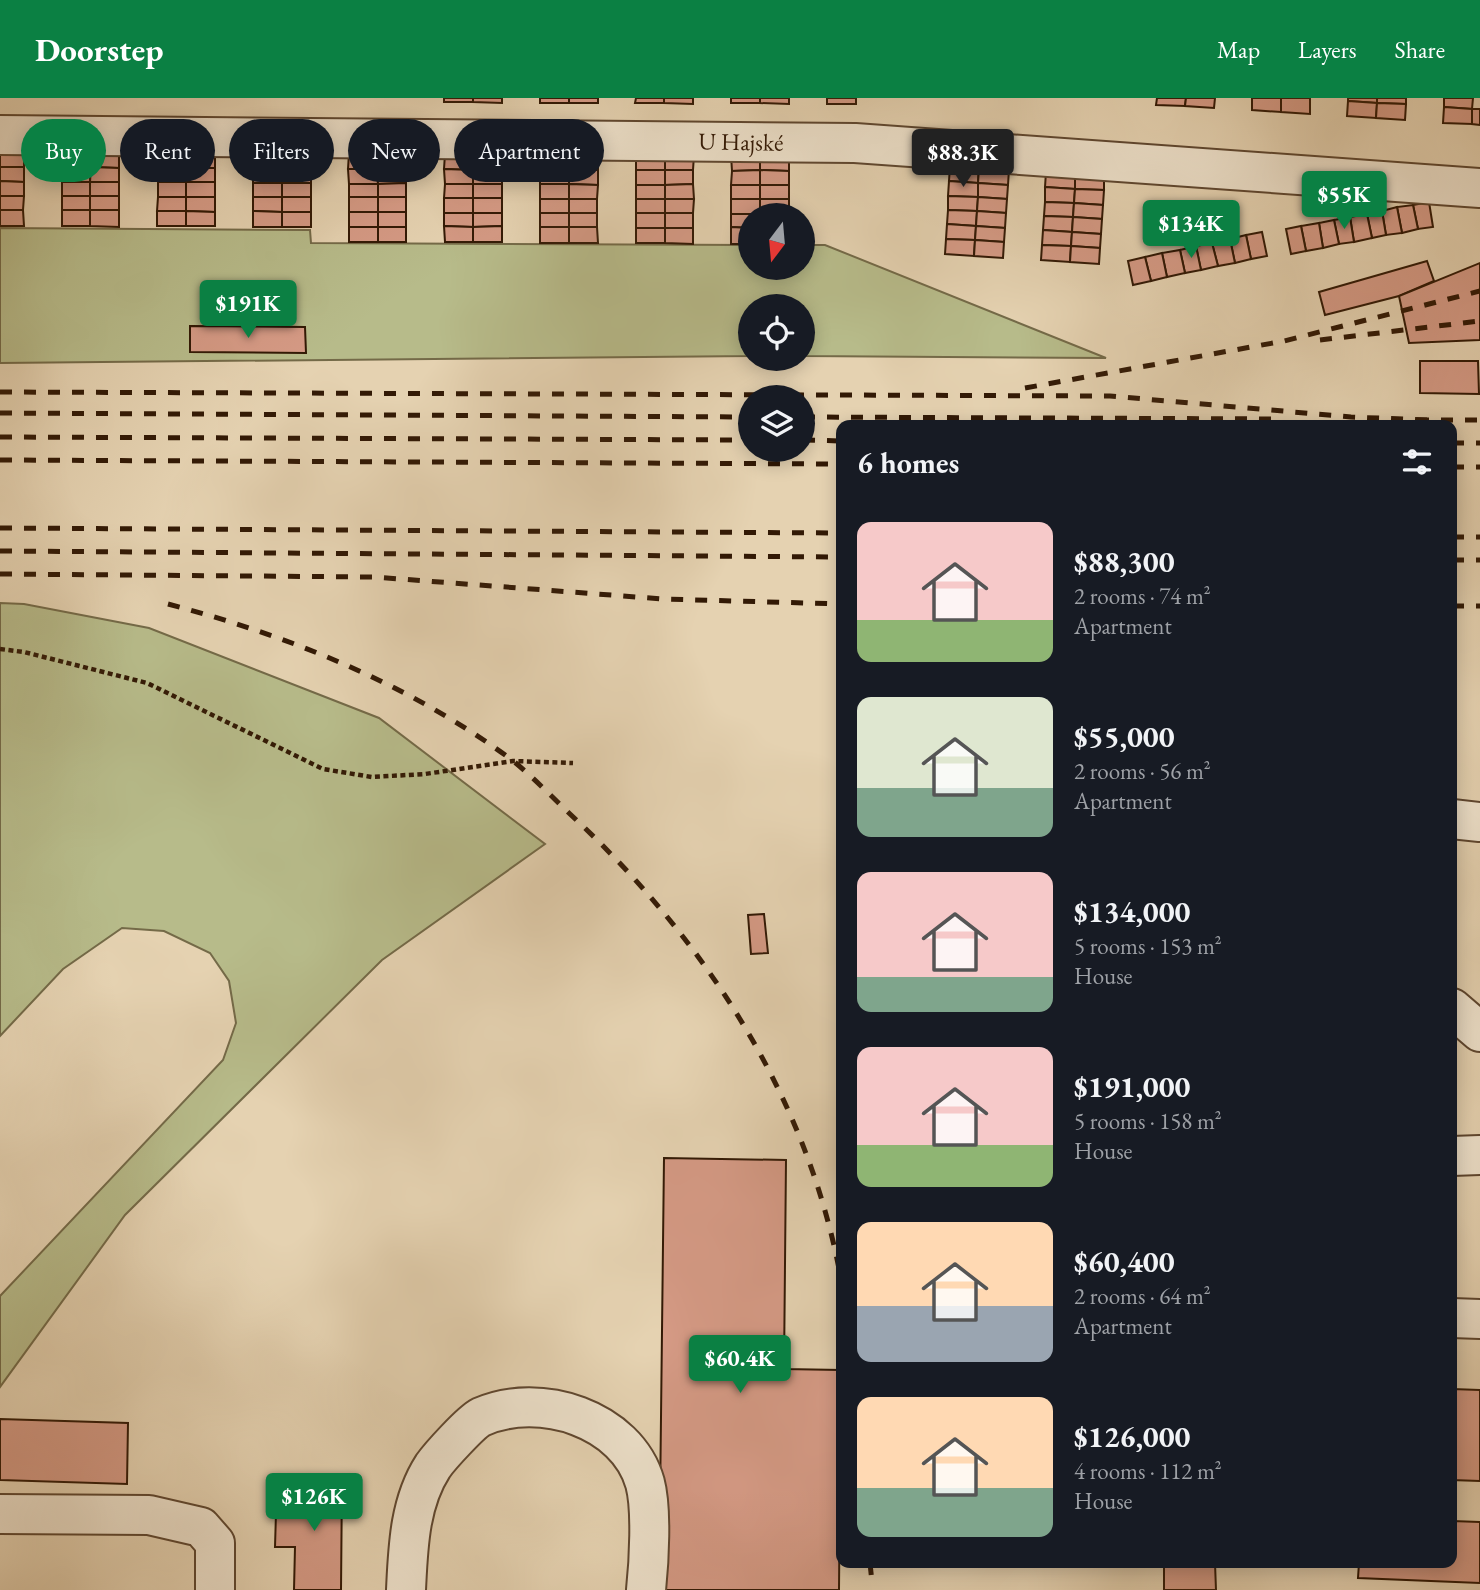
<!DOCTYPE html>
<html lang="en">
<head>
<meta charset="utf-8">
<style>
	body { margin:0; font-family:"EB Garamond",serif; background:#242831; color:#f1f3f6; height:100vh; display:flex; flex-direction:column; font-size:26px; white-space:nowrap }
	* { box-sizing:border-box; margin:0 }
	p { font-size:23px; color:#9ea1a6 }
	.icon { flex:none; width:38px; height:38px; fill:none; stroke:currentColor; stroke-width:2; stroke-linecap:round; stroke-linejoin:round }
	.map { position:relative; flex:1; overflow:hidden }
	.panel { position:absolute; left:836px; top:322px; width:621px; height:1148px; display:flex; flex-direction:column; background:#171b24; border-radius:14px; box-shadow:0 4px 18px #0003 }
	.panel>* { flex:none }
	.banner { position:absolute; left:21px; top:21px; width:665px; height:63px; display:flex; gap:14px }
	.needle { width:46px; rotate:196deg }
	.buttons { position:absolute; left:738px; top:105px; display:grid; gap:14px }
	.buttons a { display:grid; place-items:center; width:77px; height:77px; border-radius:50%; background:#171b24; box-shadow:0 4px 18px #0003; font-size:35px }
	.price { position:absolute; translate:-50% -60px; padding:0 16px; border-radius:7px; background:#0b8043; color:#fff; font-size:23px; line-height:46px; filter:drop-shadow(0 2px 4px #0008) }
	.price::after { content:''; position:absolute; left:50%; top:42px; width:21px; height:16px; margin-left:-10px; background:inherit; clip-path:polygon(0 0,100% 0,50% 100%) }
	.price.on { background:#222; color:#fff }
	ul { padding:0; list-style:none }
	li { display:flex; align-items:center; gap:21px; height:175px; padding:0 21px }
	li span { display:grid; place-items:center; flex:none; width:196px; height:140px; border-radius:14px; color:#555 }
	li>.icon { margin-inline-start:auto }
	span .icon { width:84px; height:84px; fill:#fffc; stroke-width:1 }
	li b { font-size:30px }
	h2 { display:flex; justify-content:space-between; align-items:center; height:84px; padding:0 21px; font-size:30px }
	.tag { padding:0 24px; border-radius:32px; background:#171b24; box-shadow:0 4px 18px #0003; font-size:24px; line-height:63px }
	.tag.on { background:#0b8043; color:#fff }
	header { display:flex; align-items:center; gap:42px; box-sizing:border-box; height:98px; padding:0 35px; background:#0b8043; color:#fff }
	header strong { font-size:33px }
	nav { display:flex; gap:38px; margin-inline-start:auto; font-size:24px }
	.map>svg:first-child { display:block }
	.green { fill:#b7bb8a; stroke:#746a48; stroke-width:2 }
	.building { fill:#d59a85; stroke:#321905; stroke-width:2 }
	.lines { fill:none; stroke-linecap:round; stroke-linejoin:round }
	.minor-casing { stroke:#5f4730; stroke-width:42 }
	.path { stroke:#321905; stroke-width:4.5; stroke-dasharray:5 3.5; stroke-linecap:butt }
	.minor { stroke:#eee2cc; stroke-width:38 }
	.rail { stroke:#321905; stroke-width:5; stroke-dasharray:12 12; stroke-linecap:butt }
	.labels { text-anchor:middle; stroke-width:5; stroke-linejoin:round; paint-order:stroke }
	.street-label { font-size:24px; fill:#321905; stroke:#eee2cc }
</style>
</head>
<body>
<header>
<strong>Doorstep</strong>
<nav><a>Map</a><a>Layers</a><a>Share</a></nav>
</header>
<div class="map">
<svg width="1480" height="1492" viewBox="0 0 1480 1492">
	<rect width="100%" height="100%" fill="#e5d2b1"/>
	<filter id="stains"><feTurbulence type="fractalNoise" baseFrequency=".00286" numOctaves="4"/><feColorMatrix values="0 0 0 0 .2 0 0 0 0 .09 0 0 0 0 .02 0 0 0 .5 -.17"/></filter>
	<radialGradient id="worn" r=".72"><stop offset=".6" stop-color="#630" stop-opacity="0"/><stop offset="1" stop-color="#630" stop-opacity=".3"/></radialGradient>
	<g class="green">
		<path d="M0,130L310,132L311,145L751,147V170H803V147H825L1106,260L803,258V208H751V258L0,265Z"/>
		<path d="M0,505L24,506L149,530L379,620L545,746L382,862L125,1117L0,1289V1198L223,962L236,925L229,883L210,855L164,833L122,830L63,871L0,938Z"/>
	</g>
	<g class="building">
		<rect x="444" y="0" width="29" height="4"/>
		<path d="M473,0H502V5L473,4Z"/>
		<rect x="540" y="0" width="29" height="5"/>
		<rect x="569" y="0" width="29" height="5"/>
		<path d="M636,0H664V5H635Z"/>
		<path d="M664,0H693V6L664,5Z"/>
		<rect x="731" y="0" width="29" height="5"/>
		<path d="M760,0H789V6L760,5Z"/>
		<rect x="827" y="0" width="29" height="6"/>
		<path d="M1157,0H1186L1185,8L1156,7Z"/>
		<path d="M1186,0H1215L1214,10L1185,8Z"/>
		<path d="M1252,0H1281V14L1252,12Z"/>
		<path d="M1281,0H1310V16L1281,14Z"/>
		<path d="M1348,0H1377V5L1348,3Z"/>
		<path d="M1377,0H1406V6L1377,5Z"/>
		<path d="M1444,0H1473L1472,11L1444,9Z"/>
		<path d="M1348,3L1377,5L1376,20L1347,18Z"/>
		<path d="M1377,5L1406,6L1405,22L1376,20Z"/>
		<path d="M1444,9L1472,11V26L1443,25Z"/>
		<path d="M1472,11H1480V27L1472,26Z"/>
		<rect x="0" y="53" width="24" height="16"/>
		<rect x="62" y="54" width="29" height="15"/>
		<path d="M91,54H119V70L91,69Z"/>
		<path d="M158,55H187L186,70H157Z"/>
		<path d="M187,55H215V70H186Z"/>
		<rect x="253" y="55" width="29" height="15"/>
		<rect x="282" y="55" width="29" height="15"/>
		<path d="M349,55H377V71H348Z"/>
		<rect x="377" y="55" width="29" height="16"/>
		<path d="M473,55V72L444,71L445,56Z"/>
		<path d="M473,55H502V71L473,72Z"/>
		<path d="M540,56H569V72L540,71Z"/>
		<rect x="569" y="56" width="29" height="16"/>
		<rect x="636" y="57" width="29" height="15"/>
		<path d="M665,57H694L693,72H665Z"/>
		<path d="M731,57H760V72L732,73Z"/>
		<path d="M760,57H789V73L760,72Z"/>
		<path d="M950,68L979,69L978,85L949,83Z"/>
		<path d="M0,69H24V84L0,83Z"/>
		<path d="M62,69H91L90,84H62Z"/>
		<path d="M91,69L119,70V84H90Z"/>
		<path d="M979,69L1009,71L1008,87L978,85Z"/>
		<path d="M157,70H186V84H158Z"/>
		<rect x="186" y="70" width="29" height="14"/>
		<rect x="253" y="70" width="29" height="15"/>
		<rect x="282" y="70" width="29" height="15"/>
		<path d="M348,71H377L378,86H349Z"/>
		<path d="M377,71H406V85L378,86Z"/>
		<path d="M444,71L473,72V86H445Z"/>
		<path d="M502,71V86H473V72Z"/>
		<path d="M540,71L569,72V86H540Z"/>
		<path d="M569,72H598V87L569,86Z"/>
		<rect x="636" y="72" width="29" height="15"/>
		<path d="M665,72H693V86L665,87Z"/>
		<path d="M760,72V87H731L732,73Z"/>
		<path d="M760,72L789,73V87H760Z"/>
		<path d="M1046,74L1075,75V91L1045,89Z"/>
		<path d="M1075,75L1104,77V92L1075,91Z"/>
		<path d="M0,83L24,84V98H0Z"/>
		<path d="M949,83L978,85V99L948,98Z"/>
		<rect x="62" y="84" width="28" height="14"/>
		<rect x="90" y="84" width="29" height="14"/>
		<rect x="158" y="84" width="28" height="15"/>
		<rect x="186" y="84" width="29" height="15"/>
		<rect x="253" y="85" width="29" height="14"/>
		<rect x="282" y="85" width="29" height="14"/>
		<path d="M406,85V99H378V86Z"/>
		<path d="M978,85L1008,87L1007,101L978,99Z"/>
		<rect x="349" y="86" width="29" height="13"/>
		<path d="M445,86H473V100H444Z"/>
		<rect x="473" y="86" width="29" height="14"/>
		<rect x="540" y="86" width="29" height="15"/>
		<path d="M569,86L598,87L597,101H569Z"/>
		<path d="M693,86L694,101H665V87Z"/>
		<rect x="636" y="87" width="29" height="14"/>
		<rect x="731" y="87" width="29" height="14"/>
		<rect x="760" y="87" width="29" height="14"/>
		<path d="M1045,89L1075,91L1074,105L1045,104Z"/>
		<path d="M1075,91L1104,92L1103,107L1074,105Z"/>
		<path d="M0,98H24L23,112H0Z"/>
		<rect x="62" y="98" width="28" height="14"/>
		<rect x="90" y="98" width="29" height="14"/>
		<path d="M948,98L978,99L977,113L948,112Z"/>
		<path d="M158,99H186V113H157Z"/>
		<path d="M186,99H215V114L186,113Z"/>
		<path d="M253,99H282V114L253,113Z"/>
		<rect x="282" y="99" width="29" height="15"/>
		<rect x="349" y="99" width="29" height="15"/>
		<rect x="378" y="99" width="28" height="15"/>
		<path d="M978,99L1007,101L1006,115L977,113Z"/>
		<rect x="444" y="100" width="29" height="15"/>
		<rect x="473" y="100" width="29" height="15"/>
		<rect x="540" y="101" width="29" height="14"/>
		<rect x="569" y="101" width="28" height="14"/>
		<rect x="636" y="101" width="29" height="14"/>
		<path d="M665,101H694L693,115H665Z"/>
		<rect x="731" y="101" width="29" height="15"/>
		<rect x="760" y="101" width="29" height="15"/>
		<path d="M1045,104L1074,105L1073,119L1044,118Z"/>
		<path d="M1429,104L1433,129L1418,131L1413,107Z"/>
		<path d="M1074,105L1103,107L1102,121L1073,119Z"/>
		<path d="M1413,107L1418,131L1402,135L1397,109Z"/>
		<path d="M1397,109L1402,135L1386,137L1382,113Z"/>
		<path d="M0,112H23L24,128H0Z"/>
		<rect x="62" y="112" width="28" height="16"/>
		<path d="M90,112H119V129L90,128Z"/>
		<path d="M948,112L977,113L976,128L947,126Z"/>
		<rect x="157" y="113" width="29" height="15"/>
		<path d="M186,113L215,114V128H186Z"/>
		<path d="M253,113L282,114V129H253Z"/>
		<path d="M977,113L1006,115L1005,130L976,128Z"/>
		<path d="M1382,113L1386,137L1372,140L1367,116Z"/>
		<rect x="282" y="114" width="29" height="15"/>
		<rect x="349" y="114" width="29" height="15"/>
		<rect x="378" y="114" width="28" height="15"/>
		<path d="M444,115H473V129L444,128Z"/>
		<path d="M473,115H502V128L473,129Z"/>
		<rect x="540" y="115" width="29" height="14"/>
		<rect x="569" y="115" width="28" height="14"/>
		<rect x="636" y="115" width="29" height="15"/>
		<rect x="665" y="115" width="28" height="15"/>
		<path d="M731,116H760V117H751V130L731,129Z"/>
		<path d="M1367,116L1372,140L1354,144L1350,119Z"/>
		<path d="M1044,118L1073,119L1072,134L1043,132Z"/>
		<path d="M1073,119L1102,121L1101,136L1072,134Z"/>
		<path d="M1350,119L1354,144L1339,146L1334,122Z"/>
		<path d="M1334,122L1339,146L1323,150L1319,125Z"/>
		<path d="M1319,125L1323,150L1306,153L1301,128Z"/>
		<path d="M947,126L976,128L975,142L946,141Z"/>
		<path d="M444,128L473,129V144H445Z"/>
		<path d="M502,128V144H473V129Z"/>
		<path d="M976,128L1005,130L1004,144L975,142Z"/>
		<path d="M1301,128L1306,153L1291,156L1286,131Z"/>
		<rect x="349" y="129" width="29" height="15"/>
		<rect x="378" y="129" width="28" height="15"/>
		<rect x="540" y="129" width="29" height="16"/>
		<path d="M569,129H597L598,145H569Z"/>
		<path d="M731,129L751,130V146H731Z"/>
		<rect x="636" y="130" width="29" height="15"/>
		<path d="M665,130H693V146L665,145Z"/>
		<path d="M1043,132L1072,134L1071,148L1042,147Z"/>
		<path d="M1072,134L1101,136L1100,150L1071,148Z"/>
		<path d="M1262,134L1267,158L1251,161L1246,137Z"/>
		<path d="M1246,137L1251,161L1235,165L1230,141Z"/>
		<path d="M946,141L975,142L974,158L945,156Z"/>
		<path d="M1230,141L1235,165L1218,168L1212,145Z"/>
		<path d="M975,142L1004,144L1003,160L974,158Z"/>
		<path d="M1212,145L1218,168L1201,172L1196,148Z"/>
		<path d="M1042,147L1071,148L1070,164L1041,162Z"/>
		<path d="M1071,148L1100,150L1099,166L1070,164Z"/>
		<path d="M1196,148L1201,172L1185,175L1180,152Z"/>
		<path d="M1180,152L1185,175L1167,179L1162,155Z"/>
		<path d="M1162,155L1167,179L1151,183L1145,159Z"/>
		<path d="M1145,159L1151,183L1133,187L1128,163Z"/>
		<path d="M1427,163L1434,183L1399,198L1325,217L1319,194Z"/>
		<path d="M1480,165V242L1409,245L1399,198Z"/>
		<path d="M190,228L305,229L306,255L190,254Z"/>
		<path d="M1420,263H1478L1479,296L1420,295Z"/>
		<path d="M764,816L768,855L751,856L748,817Z"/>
		<path d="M664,1060L786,1062L784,1271L841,1272L839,1492H659Z"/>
		<path d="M1452,1291L1480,1292V1383L1452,1382Z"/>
		<path d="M0,1321L128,1325L127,1386L0,1382Z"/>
		<path d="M295,1379L342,1380L341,1492H294L295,1449H275L276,1415H295Z"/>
		<path d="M1452,1423L1480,1424V1485L1358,1480L1359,1465H1452Z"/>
		<path d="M1164,1465H1215L1216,1492H1164Z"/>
	</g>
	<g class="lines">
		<g class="minor-casing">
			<g id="minor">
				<path d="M0,37L855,45L1480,90"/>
				<path d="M1452,721L1480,724"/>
				<path d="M1452,910L1480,934"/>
				<path d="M1452,1058L1480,1057"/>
				<path d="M1452,1220L1480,1221"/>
				<path d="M0,1416L149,1417L201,1429L215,1445V1492"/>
				<path d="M406,1492C408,1451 409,1405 433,1368C440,1358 471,1324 481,1319C540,1293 627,1321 645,1385C652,1411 649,1464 646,1492"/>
			</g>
		</g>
		<path class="path" d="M0,551L24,554L147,585L323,671L372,679L425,676L513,663L573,665"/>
		<use href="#minor" class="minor"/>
		<g class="rail">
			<path d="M1320,242L1480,223"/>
			<path d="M1025,290L1284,243L1480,193"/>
			<path d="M0,294L1110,298L1351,319L1427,322"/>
			<path d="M0,315L751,319"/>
			<path d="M803,319L1281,321"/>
			<path d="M1417,322H1480"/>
			<path d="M0,339L751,342"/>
			<path d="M803,342L842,343"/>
			<path d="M1452,345H1480"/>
			<path d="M0,362L842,366"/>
			<path d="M1452,369H1480"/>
			<path d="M0,430L842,435"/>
			<path d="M1452,439H1480"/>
			<path d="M0,453L842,459"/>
			<path d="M1452,462H1480"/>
			<path d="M0,476L374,479L663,501L842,506"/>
			<path d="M168,506C290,538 409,586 512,662C532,678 551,698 570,716C706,842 810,1002 842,1187"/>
			<path d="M1452,508H1480"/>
			<path d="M870,1465L872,1484"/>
		</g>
	</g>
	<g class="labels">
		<g class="street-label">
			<text transform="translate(741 44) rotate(1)" y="8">U Hajské</text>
		</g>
	</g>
	<rect width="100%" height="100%" filter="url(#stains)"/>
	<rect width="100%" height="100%" fill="url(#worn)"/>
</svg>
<div class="buttons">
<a><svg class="needle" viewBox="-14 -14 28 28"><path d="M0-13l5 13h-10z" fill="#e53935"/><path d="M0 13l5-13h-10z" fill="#9ea1a6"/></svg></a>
<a><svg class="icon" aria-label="locate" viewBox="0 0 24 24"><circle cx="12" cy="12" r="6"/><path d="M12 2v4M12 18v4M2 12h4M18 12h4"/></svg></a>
<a><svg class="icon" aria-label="layers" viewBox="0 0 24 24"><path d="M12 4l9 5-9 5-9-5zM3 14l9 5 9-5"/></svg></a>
</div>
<b class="price on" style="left:963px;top:91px">$88.3K</b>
<b class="price" style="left:1344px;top:133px">$55K</b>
<b class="price" style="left:1191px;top:162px">$134K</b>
<b class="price" style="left:248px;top:242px">$191K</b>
<b class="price" style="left:740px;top:1297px">$60.4K</b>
<b class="price" style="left:314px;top:1435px">$126K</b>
<div class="banner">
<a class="tag on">Buy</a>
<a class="tag">Rent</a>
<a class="tag">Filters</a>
<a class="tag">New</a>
<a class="tag">Apartment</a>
</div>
<section class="panel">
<h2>6 homes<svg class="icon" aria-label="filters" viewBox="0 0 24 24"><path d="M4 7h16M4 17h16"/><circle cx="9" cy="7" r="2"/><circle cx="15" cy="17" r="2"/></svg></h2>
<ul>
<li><span style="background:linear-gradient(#f6c9c9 70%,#8fb573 0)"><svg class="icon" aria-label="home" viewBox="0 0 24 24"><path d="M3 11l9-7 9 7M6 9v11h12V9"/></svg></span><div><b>$88,300</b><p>2 rooms · 74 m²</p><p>Apartment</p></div></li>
<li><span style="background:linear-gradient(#dfe7d0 65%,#7fa58c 0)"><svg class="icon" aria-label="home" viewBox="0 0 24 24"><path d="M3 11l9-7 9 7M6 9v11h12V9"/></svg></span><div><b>$55,000</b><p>2 rooms · 56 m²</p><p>Apartment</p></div></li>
<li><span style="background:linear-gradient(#f6c9c9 75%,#7fa58c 0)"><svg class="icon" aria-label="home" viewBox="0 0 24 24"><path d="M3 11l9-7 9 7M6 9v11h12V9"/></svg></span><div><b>$134,000</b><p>5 rooms · 153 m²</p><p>House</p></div></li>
<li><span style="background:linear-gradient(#f6c9c9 70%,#8fb573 0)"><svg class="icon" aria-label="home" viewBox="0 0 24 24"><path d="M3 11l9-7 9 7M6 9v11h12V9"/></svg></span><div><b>$191,000</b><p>5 rooms · 158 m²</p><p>House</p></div></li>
<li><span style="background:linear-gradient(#ffd9b3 60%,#9aa5b1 0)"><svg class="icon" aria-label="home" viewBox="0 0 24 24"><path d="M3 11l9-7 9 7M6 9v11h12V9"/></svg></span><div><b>$60,400</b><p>2 rooms · 64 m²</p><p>Apartment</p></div></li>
<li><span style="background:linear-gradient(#ffd9b3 65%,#7fa58c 0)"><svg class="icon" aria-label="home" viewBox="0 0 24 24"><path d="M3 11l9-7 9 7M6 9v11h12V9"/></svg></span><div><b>$126,000</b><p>4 rooms · 112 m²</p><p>House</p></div></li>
</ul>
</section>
</div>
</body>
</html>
